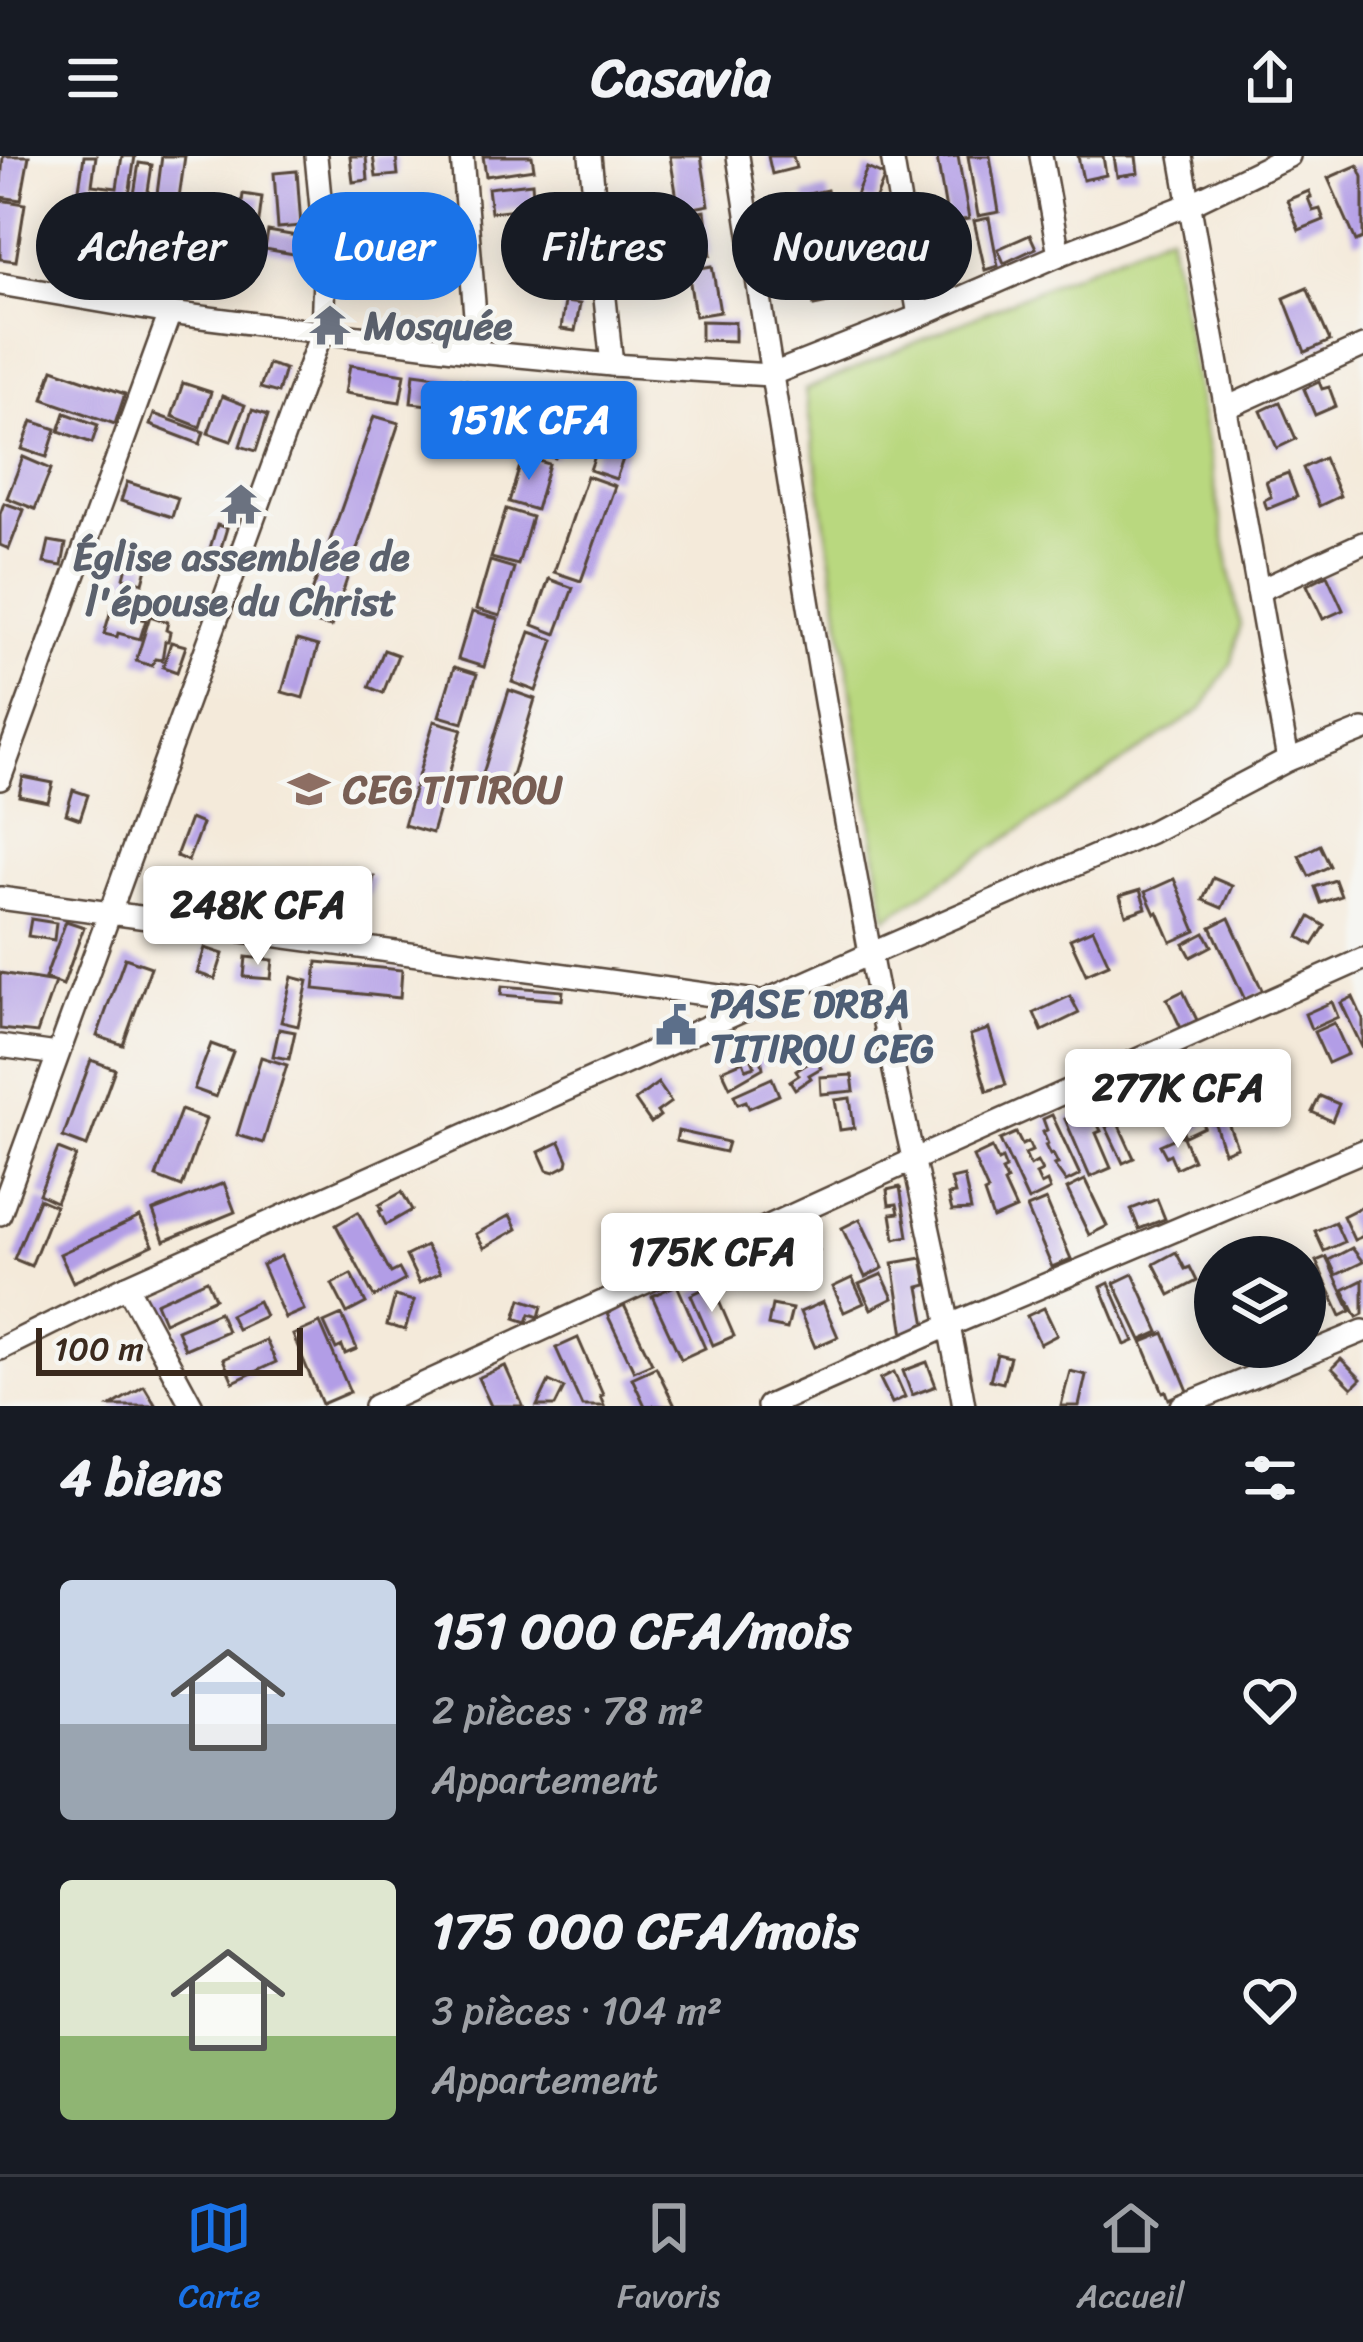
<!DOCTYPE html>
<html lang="fr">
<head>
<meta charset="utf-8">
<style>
	body { margin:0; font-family:Sriracha,sans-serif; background:#20242c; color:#f1f3f6; height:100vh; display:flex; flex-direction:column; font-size:45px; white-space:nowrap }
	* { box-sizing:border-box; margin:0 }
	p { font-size:39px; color:#9ea1a6 }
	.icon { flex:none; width:66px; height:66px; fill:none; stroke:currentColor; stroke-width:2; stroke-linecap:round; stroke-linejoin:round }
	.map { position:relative; height:1250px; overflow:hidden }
	.panel { display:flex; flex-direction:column; background:#171b24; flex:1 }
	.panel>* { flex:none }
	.top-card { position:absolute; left:36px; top:36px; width:1293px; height:108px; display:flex; gap:24px }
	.tools { position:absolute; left:1194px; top:1080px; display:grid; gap:24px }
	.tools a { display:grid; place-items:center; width:132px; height:132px; border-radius:50%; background:#171b24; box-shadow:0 6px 30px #0003; font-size:60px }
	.scale { position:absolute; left:36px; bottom:30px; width:267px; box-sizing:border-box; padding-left:12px; border:6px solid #3b2a1e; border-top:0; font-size:33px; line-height:42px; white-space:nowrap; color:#3b2a1e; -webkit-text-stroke:9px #f6f6f2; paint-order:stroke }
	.price { position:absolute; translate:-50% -102px; padding:0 27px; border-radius:12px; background:#fff; color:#222; font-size:39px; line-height:78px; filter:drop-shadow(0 3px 6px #0008) }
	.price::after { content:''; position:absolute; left:50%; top:72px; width:36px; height:27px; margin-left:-18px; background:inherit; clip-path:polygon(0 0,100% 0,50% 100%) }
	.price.active { background:#1a73e8; color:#fff }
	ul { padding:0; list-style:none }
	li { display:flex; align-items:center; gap:36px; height:300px; padding:0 60px }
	li span { display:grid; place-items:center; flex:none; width:336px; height:240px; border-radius:12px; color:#555 }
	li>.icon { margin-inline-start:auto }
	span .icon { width:144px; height:144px; fill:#fffc; stroke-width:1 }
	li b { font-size:51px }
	h2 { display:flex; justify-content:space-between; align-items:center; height:144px; padding:0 60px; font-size:51px }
	.pill { padding:0 42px; border-radius:54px; background:#171b24; box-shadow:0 6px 30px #0003; font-size:42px; line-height:108px }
	.pill.active { background:#1a73e8; color:#fff }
	header { display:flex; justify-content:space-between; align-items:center; height:156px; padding:0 60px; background:#171b24; font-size:54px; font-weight:800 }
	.tabs { display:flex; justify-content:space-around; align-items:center; height:168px; border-top:3px solid #363941; background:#171b24; font-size:33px; color:#9ea1a6 }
	.tabs a { display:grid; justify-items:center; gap:6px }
	.tabs .active { color:#1a73e8 }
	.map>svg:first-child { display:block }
	.green { fill:#b9d87f; stroke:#7a814e; stroke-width:3 }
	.building { fill:#b29de6 }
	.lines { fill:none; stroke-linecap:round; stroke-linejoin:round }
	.minor-casing { stroke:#57473a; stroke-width:26 }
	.minor { stroke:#fff; stroke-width:21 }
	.labels { text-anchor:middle; stroke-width:9; stroke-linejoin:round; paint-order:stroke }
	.worship-label { font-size:39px; font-weight:bold; fill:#5b616d; stroke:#f6f6f2; text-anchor:start }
	.education-label { font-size:39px; font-weight:bold; fill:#785e54; stroke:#f6f6f2; text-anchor:start }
	.service-label { font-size:39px; font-weight:bold; fill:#4e5e75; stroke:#f6f6f2; text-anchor:start }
</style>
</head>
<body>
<header><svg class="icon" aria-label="menu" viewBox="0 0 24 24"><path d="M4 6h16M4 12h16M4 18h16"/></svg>Casavia<svg class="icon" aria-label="share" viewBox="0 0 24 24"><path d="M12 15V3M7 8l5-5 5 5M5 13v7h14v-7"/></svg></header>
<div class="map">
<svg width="1363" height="1250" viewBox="0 0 1363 1250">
	<rect width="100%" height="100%" fill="#f6f6f2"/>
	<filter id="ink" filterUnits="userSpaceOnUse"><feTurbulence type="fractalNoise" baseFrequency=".00833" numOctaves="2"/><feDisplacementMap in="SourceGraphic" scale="24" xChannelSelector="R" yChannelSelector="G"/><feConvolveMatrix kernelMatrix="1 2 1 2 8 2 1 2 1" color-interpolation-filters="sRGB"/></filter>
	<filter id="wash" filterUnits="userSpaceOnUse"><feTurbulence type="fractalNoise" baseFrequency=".004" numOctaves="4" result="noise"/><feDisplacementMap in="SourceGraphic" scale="48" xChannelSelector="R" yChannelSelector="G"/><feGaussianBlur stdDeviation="2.7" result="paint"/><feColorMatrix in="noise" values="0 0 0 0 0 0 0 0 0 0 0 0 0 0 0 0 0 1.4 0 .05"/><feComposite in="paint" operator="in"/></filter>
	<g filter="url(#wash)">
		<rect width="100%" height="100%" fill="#f4eada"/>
		<path class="green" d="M1169,77L1240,470L1232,506L1201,554L886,762L805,234Z"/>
		<g id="blocks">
			<g class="building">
				<path d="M3,0H29L21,44L0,41Z"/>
				<path d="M84,0H96L92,29L117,32L122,0H135L127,53L77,46Z"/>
				<path d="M162,0H185L176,63L154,61Z"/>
				<path d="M350,0H366L368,24L353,26Z"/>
				<path d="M373,0H396L398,19L376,21Z"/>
				<path d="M483,0H532L534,13L486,20Z"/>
				<path d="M670,0H701L709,49L679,55Z"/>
				<path d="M768,0H793L796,12L772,18Z"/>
				<path d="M958,0L969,63L948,66L937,2Z"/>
				<path d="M968,0H990L999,56L978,60Z"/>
				<path d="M1078,0H1103L1106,19L1083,24Z"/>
				<path d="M1114,0H1136L1138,17L1117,20Z"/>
				<path d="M139,7L152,9L144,61L131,58Z"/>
				<path d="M1358,9L1363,21V82L1356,85L1328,22Z"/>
				<path d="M867,12L885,20L874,47L856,39Z"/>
				<path d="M297,15L301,70L278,72L274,17Z"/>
				<path d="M532,27L534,51L491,56L488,32Z"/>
				<path d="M827,34L832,58L809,63L804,39Z"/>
				<path d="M1309,35L1311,41L1308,42L1313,55L1320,53L1324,64L1299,74L1287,44Z"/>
				<path d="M243,38L262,41L258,73L239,70Z"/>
				<path d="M186,43L206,47L202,68L182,63Z"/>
				<path d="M211,43L239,48L235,69L207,64Z"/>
				<path d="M0,44L25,48L16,105L0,103Z"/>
				<path d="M76,50L127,57L124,83L72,75Z"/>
				<path d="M705,55L711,99L684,103L678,59Z"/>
				<path d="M408,57L410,75L387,77L385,60Z"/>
				<path d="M989,62L998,110L985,114L974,65Z"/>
				<path d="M863,63L870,104L849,108L842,67Z"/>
				<path d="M566,73L571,128L554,130L548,75Z"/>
				<path d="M268,75L308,82L305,100L265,93Z"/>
				<path d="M433,76L439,131L416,134L412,99L375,103L373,84Z"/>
				<path d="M1030,79L1036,92L1004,107L998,93Z"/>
				<path d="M832,81L838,112L809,117L803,86Z"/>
				<path d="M151,94L176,97L172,124L147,121Z"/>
				<path d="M712,110L720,156L695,160L688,114Z"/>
				<path d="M836,115L843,144L814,150L807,121Z"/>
				<path d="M1307,132L1330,185L1305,196L1284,142Z"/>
				<path d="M565,146L580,148L575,175L561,173Z"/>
				<path d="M701,165L735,166V185L701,184Z"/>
				<path d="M268,208L285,213L278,237L260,232Z"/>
				<path d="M350,209L405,218L400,246L345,237Z"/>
				<path d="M53,213L125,238L115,268L43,243Z"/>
				<path d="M414,217L467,224L463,253L411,247Z"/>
				<path d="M1319,226L1322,233L1329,231L1336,250L1315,259L1304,233Z"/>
				<path d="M183,227L211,236L200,271L172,260Z"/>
				<path d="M222,240L245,249L231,285L208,277Z"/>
				<path d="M1280,246L1296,283L1277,292L1261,255Z"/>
				<path d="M540,252L567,260L555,302L528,294Z"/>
				<path d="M252,254L268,259L256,295L240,290Z"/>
				<path d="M65,257L98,269L92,287L59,275Z"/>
				<path d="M154,258L204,276L200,288L150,269Z"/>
				<path d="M374,260L399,267L331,471L302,464Z"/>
				<path d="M32,265L56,273L47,301L22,293Z"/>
				<path d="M606,268L632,277L616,323L590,314Z"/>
				<path d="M523,300L549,308L536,354L509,346Z"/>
				<path d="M23,301L51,313L35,353L7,342Z"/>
				<path d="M1324,302L1340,340L1319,350L1303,312Z"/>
				<path d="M1288,317L1297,341L1267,353L1264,344L1271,341L1266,325Z"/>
				<path d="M587,320L615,330L581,425L554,416Z"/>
				<path d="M127,326L178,342L172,361L121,345Z"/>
				<path d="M4,347L24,354L9,393L0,389V358Z"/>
				<path d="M506,353L532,361L518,409L491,402Z"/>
				<path d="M217,369L227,372L217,405L207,402Z"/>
				<path d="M49,385L66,388L62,410L44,407Z"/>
				<path d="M129,402L148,408L143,427L124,422Z"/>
				<path d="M490,405L514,412L500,460L476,453Z"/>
				<path d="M1327,419L1343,454L1323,463L1307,429Z"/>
				<path d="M549,423L573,432L556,478L533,469Z"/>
				<path d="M111,454L146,464L140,483L118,477L117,481L104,478Z"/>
				<path d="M472,456L498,463L484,511L458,503Z"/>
				<path d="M150,460L168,466L166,474L170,476L168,485H165L162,504L155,503L152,510L136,505Z"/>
				<path d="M530,476L554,484L536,535L512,526Z"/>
				<path d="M297,484L318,490L303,542L282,536Z"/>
				<path d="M171,486L186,490L177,516L163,511Z"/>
				<path d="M384,494L398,499L383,537L369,531Z"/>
				<path d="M454,511L477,518L463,567L439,560Z"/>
				<path d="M509,534L535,543L507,636L480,627Z"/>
				<path d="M434,565L462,573L432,677L404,669Z"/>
				<path d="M23,621L53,627L48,646L19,640Z"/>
				<path d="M73,634L88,639L80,663L66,658Z"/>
				<path d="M190,663L202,668L188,705L176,700Z"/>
				<path d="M1320,689L1330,710L1309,720L1299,700Z"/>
				<path d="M340,714L374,721L370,739L336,732Z"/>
				<path d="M1213,722L1232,730L1222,752L1203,744Z"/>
				<path d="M1174,723L1196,775L1171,786L1158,756L1155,758L1145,736Z"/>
				<path d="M1335,724L1341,740L1321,747L1315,731Z"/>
				<path d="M1140,734L1146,752L1126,759L1120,740Z"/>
				<path d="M1310,761L1325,770L1313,789L1299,781Z"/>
				<path d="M1229,762L1263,836L1245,844L1211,771Z"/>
				<path d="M31,763L56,767L54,784L28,780Z"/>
				<path d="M66,765L84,771L63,829L45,822Z"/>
				<path d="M1093,773L1109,808L1086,818L1070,783Z"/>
				<path d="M1205,777L1212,790L1191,801L1184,788Z"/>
				<path d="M205,792L223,798L215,823L197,817Z"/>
				<path d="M246,801L273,804L271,823L244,821Z"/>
				<path d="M125,802L151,811L123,889L97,880Z"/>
				<path d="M317,806L402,814L400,842L314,833Z"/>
				<path d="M0,817L55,826L37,877L0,873Z"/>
				<path d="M292,821L308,825L298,870L281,866Z"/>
				<path d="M502,830L563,835L562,844L501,839Z"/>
				<path d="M1183,835L1197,864L1181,872L1167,843Z"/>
				<path d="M1070,840L1079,857L1042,875L1034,857Z"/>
				<path d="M1353,841L1363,863V893L1341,847Z"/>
				<path d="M1332,846L1338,861L1311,873L1305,858Z"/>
				<path d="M1334,867L1348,898L1328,907L1314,876Z"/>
				<path d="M279,873L295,876L289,903L273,900Z"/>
				<path d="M989,873L1006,929L987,935L970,879Z"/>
				<path d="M211,888L233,896L216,941L194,933Z"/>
				<path d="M760,897L763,912L730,931L722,914L743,905L746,913L755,910L751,901Z"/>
				<path d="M261,901L287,909L263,987L237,979Z"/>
				<path d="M815,902L821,912L809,919L811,922L795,933L790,925L799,919L796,914Z"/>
				<path d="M91,904L115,913L87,990L63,981Z"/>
				<path d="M852,919L854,935L821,938L820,921Z"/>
				<path d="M772,922L779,939L749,952L746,945L738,948L734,939Z"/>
				<path d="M658,927L671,946L657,956L660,960L651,967L635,944Z"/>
				<path d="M1107,937L1119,962L1105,969L1093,943Z"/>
				<path d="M1320,940L1339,948L1332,965L1312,956Z"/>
				<path d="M850,942L854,972L840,974L835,944Z"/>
				<path d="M1090,952L1101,975L1096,977L1111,1012L1090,1021L1065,963Z"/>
				<path d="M181,954L206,963L182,1031L156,1021Z"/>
				<path d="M1197,955L1204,971L1185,980L1178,964Z"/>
				<path d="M1052,959L1080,1019L1066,1026L1054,1009L1058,1008L1053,998L1050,999L1045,989L1048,988L1043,976L1047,974L1043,963Z"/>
				<path d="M1227,964L1237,991L1224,996L1215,968Z"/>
				<path d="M1117,965L1134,1002L1123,1007L1106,971Z"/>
				<path d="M678,975L728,986L725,996L676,985Z"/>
				<path d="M1016,977L1022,989L1028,986L1032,995L1025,998L1030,1010L1037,1006L1042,1015L1036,1018L1041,1029L1047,1026L1050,1034L1028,1045L1000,984Z"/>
				<path d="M1182,979L1193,1004L1176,1012L1170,998L1166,1000L1160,989Z"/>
				<path d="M560,986L568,1004L567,1009L554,1016L547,1014L539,996Z"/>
				<path d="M992,992L998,1005L1002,1003L1006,1013L1002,1015L1007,1025L1004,1027L1016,1053L993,1063L984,1037L988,1035L973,1001Z"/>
				<path d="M58,993L76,1000L56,1046L39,1038Z"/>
				<path d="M964,1020L971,1054L952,1055L948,1039L955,1038L951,1023Z"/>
				<path d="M1085,1024L1107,1070L1089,1079L1067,1033Z"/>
				<path d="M224,1027L235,1056L164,1085L153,1055Z"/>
				<path d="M900,1031L908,1080L895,1083L891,1058L899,1057L897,1048L889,1049L887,1034Z"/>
				<path d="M402,1036L412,1054L386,1069L379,1055L382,1054L379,1049Z"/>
				<path d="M39,1043L55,1050L31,1110L14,1103Z"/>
				<path d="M1157,1043L1165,1063L1139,1073L1131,1053Z"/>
				<path d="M1046,1044L1071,1103L1052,1111L1027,1052Z"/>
				<path d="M1363,1050V1080L1354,1084L1343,1060Z"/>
				<path d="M358,1056L391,1117L399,1113L405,1124L374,1141L336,1069Z"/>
				<path d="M510,1059L517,1073L484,1092L476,1078Z"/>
				<path d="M140,1061L153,1089L73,1126L60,1098Z"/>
				<path d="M860,1063L883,1112L865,1121L842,1072Z"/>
				<path d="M1335,1066L1344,1086L1324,1095L1315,1075Z"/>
				<path d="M810,1074L819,1094L798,1103L789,1083Z"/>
				<path d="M426,1090L440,1117L419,1127L406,1100Z"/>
				<path d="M1352,1092L1363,1106L1336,1119L1329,1104Z"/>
				<path d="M1176,1096L1185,1113L1190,1111L1197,1125L1170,1139L1154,1108Z"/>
				<path d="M281,1100L304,1154L285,1162L262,1109Z"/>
				<path d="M1326,1101L1351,1155L1341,1160L1316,1105Z"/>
				<path d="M922,1102L927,1129L919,1131L926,1169L904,1179L893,1107Z"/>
				<path d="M351,1118L366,1147L347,1157L332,1128Z"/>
				<path d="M882,1118L893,1142L871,1153L859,1128Z"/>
				<path d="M1133,1118L1159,1176L1141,1184L1114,1127Z"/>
				<path d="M852,1122L864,1147L844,1156L833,1131Z"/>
				<path d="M207,1124L215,1142L164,1166L156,1147Z"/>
				<path d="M1363,1124V1158L1357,1161L1343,1134Z"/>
				<path d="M1305,1125L1322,1165L1308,1172L1305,1165Z"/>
				<path d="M1109,1127L1134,1185L1125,1189L1101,1131Z"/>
				<path d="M677,1129L705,1192L681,1203L652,1140Z"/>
				<path d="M712,1129L734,1180L713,1189L691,1139Z"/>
				<path d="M395,1140L414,1145L405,1174L387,1169Z"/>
				<path d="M521,1143L542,1150L539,1161L530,1158L527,1166L515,1162Z"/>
				<path d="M258,1145L265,1160L237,1173L230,1159Z"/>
				<path d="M823,1146L838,1181L815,1191L800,1156Z"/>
				<path d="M624,1149L652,1207L634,1215L607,1158Z"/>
				<path d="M772,1149L792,1153L787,1173L768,1169Z"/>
				<path d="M1044,1152L1057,1179L1040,1188L1027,1160Z"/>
				<path d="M219,1156L227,1175L185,1193L177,1174Z"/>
				<path d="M342,1159L357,1193L345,1198L342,1190L336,1193L324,1167Z"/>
				<path d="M320,1167L350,1236L322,1248L293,1179Z"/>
				<path d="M1164,1177L1188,1235L1169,1243L1166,1235L1163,1236L1142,1186Z"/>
				<path d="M578,1182L603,1239L600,1240L604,1250H582L556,1192Z"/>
				<path d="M266,1184L276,1206L233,1226L223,1203Z"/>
				<path d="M997,1198L1010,1201L1003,1227L990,1224Z"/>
				<path d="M1341,1203L1361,1223L1352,1232L1332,1212Z"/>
				<path d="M927,1206L936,1230L912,1239L903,1215Z"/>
				<path d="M505,1210L523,1250H491L478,1222Z"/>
				<path d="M656,1211L675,1250H645L632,1222Z"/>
				<path d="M1070,1215L1086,1219L1079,1250H1061Z"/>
				<path d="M894,1216L905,1241L892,1247L880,1223Z"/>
				<path d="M549,1225L564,1232L555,1250H537Z"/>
				<path d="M144,1230L156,1250H111Z"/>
			</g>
		</g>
	</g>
	<g filter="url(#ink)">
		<use href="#blocks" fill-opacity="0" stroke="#57473a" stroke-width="3"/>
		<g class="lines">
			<g class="minor-casing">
				<g id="minor">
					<path d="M462,0L478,196"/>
					<path d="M590,0L612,209"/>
					<path d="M738,0C779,266 820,532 870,797C898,948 938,1098 964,1250"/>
					<path d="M892,0L919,160"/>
					<path d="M1041,0L1059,99"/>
					<path d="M1181,0L1288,604"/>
					<path d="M0,128L170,157L478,196L612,209L770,219L919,160L1059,99L1190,48L1289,0"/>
					<path d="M1226,252L1363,190"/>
					<path d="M1258,435L1363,387"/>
					<path d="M0,623L170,157"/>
					<path d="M0,742L763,846"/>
					<path d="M0,890L57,898"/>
					<path d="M0,1058L322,175L325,93L316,0"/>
					<path d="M127,1130L192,1250"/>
					<path d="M0,1193L127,1130L870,798L1151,676L1288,604L1363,574"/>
					<path d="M375,1250L913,1004L1363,803"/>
					<path d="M768,1250L950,1169L1363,995"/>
					<path d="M1182,1250L1363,1175"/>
				</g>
			</g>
			<use href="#minor" class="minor"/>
		</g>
	</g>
	<defs>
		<g id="temple-bare" transform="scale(3.24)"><path d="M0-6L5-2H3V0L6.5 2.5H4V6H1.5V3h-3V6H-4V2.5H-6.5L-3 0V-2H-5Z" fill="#6b7280" stroke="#f6f6f2" stroke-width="2.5" paint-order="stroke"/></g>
		<g id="school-bare" transform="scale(3.24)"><path d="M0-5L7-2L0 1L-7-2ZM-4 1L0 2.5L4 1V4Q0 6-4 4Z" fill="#8d6e63" stroke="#f6f6f2" stroke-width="2.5" paint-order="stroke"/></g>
		<g id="civic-bare" transform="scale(3.24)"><path d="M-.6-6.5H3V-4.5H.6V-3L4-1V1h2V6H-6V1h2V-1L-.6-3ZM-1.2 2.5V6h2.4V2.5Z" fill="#5c6f8a" stroke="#f6f6f2" stroke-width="2.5" paint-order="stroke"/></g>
	</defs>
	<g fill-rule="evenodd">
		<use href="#temple-bare" x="330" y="169"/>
		<use href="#temple-bare" x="241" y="348"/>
		<use href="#school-bare" x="309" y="633"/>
		<use href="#civic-bare" x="676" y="869"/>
	</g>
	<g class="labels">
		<g class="worship-label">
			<text x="364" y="183">Mosquée</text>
			<text x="241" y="414" text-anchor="middle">Église assemblée de<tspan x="241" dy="45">l'épouse du Christ</tspan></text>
		</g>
		<g class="education-label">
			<text x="343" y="647">CEG TITIROU</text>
		</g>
		<g class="service-label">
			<text x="710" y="861">PASE DRBA<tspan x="710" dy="45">TITIROU CEG</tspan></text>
		</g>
	</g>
</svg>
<div class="tools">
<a><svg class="icon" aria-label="layers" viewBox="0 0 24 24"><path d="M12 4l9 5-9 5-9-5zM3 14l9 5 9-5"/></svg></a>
</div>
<div class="scale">100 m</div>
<b class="price active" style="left:529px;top:327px">151K CFA</b>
<b class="price" style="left:258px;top:812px">248K CFA</b>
<b class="price" style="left:1178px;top:995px">277K CFA</b>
<b class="price" style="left:712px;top:1159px">175K CFA</b>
<div class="top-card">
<a class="pill">Acheter</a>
<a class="pill active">Louer</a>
<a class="pill">Filtres</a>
<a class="pill">Nouveau</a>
</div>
</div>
<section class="panel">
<h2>4 biens<svg class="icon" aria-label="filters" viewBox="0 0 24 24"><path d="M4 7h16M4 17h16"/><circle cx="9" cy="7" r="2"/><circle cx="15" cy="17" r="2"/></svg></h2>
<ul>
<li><span style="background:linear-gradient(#c9d6e8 60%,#9aa5b1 0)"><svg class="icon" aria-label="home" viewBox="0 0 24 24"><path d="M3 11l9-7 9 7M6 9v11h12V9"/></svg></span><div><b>151 000 CFA/mois</b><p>2 pièces · 78 m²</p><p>Appartement</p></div><svg class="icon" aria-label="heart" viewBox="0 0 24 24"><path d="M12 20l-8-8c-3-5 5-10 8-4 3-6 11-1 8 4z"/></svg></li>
<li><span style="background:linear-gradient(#dfe7d0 65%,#8fb573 0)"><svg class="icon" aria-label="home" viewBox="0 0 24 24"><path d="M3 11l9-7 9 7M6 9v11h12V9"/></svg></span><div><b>175 000 CFA/mois</b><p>3 pièces · 104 m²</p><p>Appartement</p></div><svg class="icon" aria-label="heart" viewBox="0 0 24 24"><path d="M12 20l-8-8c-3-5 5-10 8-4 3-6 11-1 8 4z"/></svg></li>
</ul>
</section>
<nav class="tabs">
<a class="active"><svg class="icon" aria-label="map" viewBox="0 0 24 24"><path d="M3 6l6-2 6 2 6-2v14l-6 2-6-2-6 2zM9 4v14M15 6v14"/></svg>Carte</a>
<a><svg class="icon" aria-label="saved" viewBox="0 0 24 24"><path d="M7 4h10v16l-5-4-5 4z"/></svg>Favoris</a>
<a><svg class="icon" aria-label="home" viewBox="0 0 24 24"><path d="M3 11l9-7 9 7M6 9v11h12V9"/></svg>Accueil</a>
</nav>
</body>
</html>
